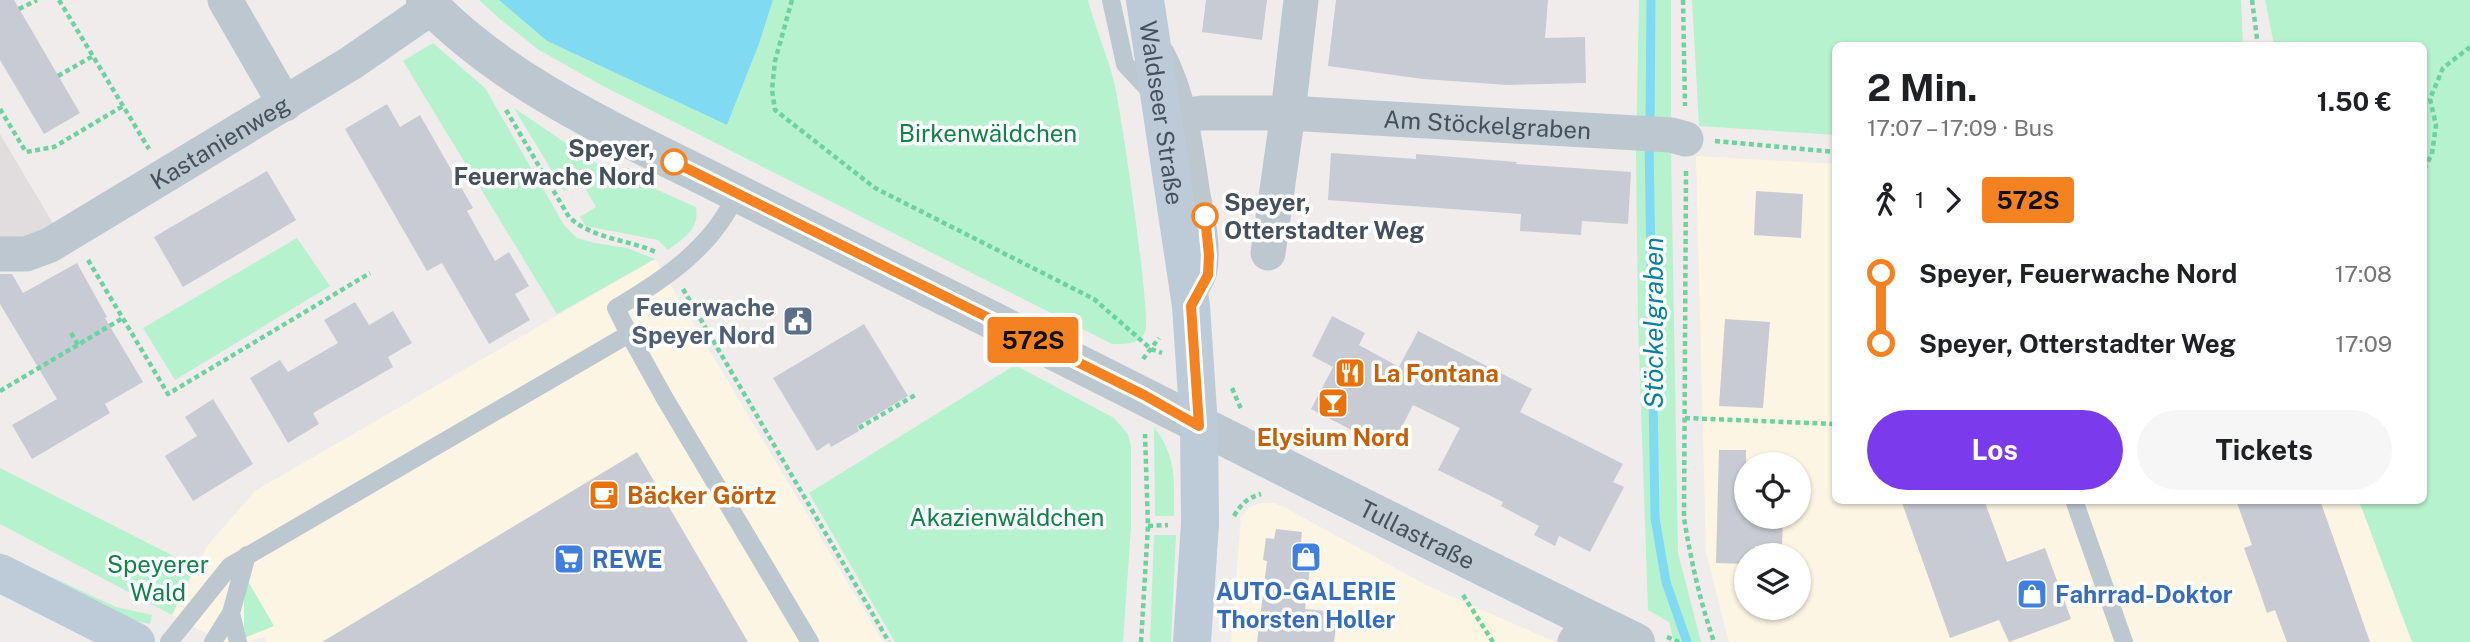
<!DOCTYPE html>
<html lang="de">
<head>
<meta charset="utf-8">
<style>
	:root { --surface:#fff; --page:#f6f6f6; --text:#202124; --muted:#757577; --accent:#7c3aed }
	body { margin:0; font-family:"Public Sans",sans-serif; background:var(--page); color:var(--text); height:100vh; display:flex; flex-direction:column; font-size:26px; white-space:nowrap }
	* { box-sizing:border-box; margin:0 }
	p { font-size:23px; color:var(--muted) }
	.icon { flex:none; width:38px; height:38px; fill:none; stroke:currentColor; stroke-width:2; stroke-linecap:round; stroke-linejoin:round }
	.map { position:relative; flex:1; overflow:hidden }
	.side { position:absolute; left:1832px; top:42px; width:595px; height:462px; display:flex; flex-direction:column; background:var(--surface); border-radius:10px; box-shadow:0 2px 5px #0004 }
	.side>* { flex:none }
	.badge { padding:0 14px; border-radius:5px; font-size:24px; line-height:46px }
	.tools { position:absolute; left:1734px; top:452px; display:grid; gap:14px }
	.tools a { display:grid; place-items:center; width:77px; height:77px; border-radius:50%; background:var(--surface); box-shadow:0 2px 5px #0004; font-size:35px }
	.map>.badge { position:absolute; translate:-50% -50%; box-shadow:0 0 0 4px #fff }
	.legs { display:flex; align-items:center; gap:10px; height:77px; padding:0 35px; font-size:23px }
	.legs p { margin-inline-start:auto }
	.headline { display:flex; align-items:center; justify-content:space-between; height:119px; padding:0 35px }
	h1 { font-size:38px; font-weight:700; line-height:52px }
	.button { display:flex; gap:14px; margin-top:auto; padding:14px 35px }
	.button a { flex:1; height:80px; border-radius:42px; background:var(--accent); color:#fff; font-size:28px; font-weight:700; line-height:80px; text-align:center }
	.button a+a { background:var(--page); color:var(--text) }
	ul { padding:0 35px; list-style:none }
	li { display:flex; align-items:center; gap:24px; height:70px; font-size:26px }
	li i { display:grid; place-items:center; width:10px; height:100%; margin:0 9px; background:currentColor }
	li i::after { content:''; width:18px; height:18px; margin:-9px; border:5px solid; border-radius:50%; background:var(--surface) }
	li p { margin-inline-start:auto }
	li:first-child i { background:linear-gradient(#0000 50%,currentColor 0) }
	li:last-child i { background:linear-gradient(currentColor 50%,#0000 0) }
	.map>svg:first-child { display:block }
	.commercial { fill:#fdf5e3; fill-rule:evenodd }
	.education { fill:#e1ddde }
	.green { fill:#b6f2cd }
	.water { fill:#80dbf2 }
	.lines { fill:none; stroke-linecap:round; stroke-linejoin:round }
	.stream { stroke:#80dbf2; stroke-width:9 }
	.building { fill:#c8cbd3 }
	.path { stroke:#6cd29f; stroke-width:4.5; stroke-dasharray:5 3.5; stroke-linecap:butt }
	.service { stroke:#bcc7d0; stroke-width:18 }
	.minor { stroke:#bcc7d0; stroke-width:35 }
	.tertiary { stroke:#bcc7d0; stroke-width:38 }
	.secondary { stroke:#bdcad8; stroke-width:38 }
	.line-1-casing { stroke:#fff; stroke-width:16 }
	.line-1 { stroke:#f58220; stroke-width:10 }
	.stop-1-dot { fill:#fff; stroke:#f58220; stroke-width:3.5 }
	.labels { text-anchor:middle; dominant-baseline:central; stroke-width:7; stroke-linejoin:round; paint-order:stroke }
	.street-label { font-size:24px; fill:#44505b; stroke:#fff }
	.park-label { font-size:24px; fill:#0f8248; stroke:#fff }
	.stop-label { font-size:24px; font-weight:bold; fill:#44505b; stroke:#fff; text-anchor:end }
	.service-label { font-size:24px; font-weight:bold; fill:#4e5e75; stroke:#fff; text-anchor:end }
	.food-label { font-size:24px; font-weight:bold; fill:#c56008; stroke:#fff; text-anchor:start }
	.shop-label { font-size:24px; font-weight:bold; fill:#366cbe; stroke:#fff; text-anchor:start }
	.water-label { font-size:26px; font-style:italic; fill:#0380a1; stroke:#fff }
</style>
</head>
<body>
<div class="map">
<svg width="2470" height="642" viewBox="0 0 2470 642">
	<rect width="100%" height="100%" fill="#f0ecec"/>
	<path class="commercial" d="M1696,156L1836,164V500L2359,501L2412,642H1729L1706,552ZM1746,464H1799V516H1746ZM1746,555H1799V607H1746Z
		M655,259L883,642H266L264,637L247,642H222L172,615L208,545L255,491Z
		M1261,503H1274L1284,507L1426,585L1555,642H1231L1241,518L1248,508Z"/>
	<path class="education" d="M0,134L54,225L13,240L0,238Z"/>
	<path class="green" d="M479,0H499L547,41L727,125L759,44L773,0H1088C1095,28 1107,54 1114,82C1121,109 1152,319 1145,332C1139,345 1125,344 1112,344L603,86L539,50L501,20Z
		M1639,0H1671V152L1678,553L1701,642H1674L1669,622L1648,610L1638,323L1636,151Z
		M1692,0H2241L2243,45L1836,46V135L1699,126Z
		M2265,0H2470V642H2412L2359,501L2424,500V46L2274,45Z
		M433,43L485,88L564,225L577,238L595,243L627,248L655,259L557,314L403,61Z
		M514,108L594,162L696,207C700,229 684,238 668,250L658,240L586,226L580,217L596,207L581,181L564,191Z
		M297,238L330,286L175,380L143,328Z
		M1015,365L1114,418L1128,434L1131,446V528L1123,642H895L809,493Z
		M1154,427C1177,457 1174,480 1174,516H1155Z
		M0,468L195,567L172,615L0,524Z
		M1154,535H1176L1171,642H1150Z
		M0,553L116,607L152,615L150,624L108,615L0,563Z
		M244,581L249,583L274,626L244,638Z"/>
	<path class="water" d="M499,0H773L759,44L727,125L547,41Z"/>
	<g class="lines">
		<path class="stream" d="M1650,127L1651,0
			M1649,141L1655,518L1666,582L1687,642"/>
	</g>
	<path class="building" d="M0,0H14L80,113L44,134L0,60Z
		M1206,0H1267L1262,40L1202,32Z
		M1336,0H1548L1545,38L1585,37L1586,83L1508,85L1423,79L1328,66Z
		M387,104L400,127L420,115L473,208L467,211L495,261L509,252L529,286L515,294L530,320L489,344L442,263L427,271L345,129Z
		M1331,153L1416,159V154L1517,162L1516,164L1631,172L1628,224L1582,221L1581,235L1520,231L1521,214L1328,200Z
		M267,171L296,220L183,287L154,237Z
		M1756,191L1803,194L1801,238L1754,235Z
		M77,263L107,317L105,318L143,382L105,404L110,413L32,459L12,425L57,399L0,304V274H12L23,293Z
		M355,302L369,325L393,311L412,343L388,357L393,367L313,413L319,424L288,443L250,378L280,360L288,372L338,343L324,320Z
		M1332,316L1365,333L1359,345L1399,367L1418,331L1532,389L1520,412L1623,464L1613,482L1624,487L1590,552L1559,536L1555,546L1534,535L1539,526L1501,506L1503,502L1438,470L1460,428L1413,405L1390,450L1311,409L1333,367L1312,356Z
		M1725,319L1770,322L1763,408L1719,406Z
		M864,324L908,396L857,426L859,431L831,447L829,443L817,451L773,378Z
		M213,399L253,464L193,501L165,456L197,436L185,417Z
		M1719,450H1746V516H1783L1782,547L1755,546L1754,555H1746V564L1716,563Z
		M637,452L748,642H322Z
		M1901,500H1984L2007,562L2045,548L2071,619L2009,642L1999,620L1950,638Z
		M2236,500H2320L2370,642H2287L2275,610L2267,613L2256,581L2244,548L2252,545Z
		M1276,529L1302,532L1301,542L1313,543L1305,609L1338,612L1334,642H1257L1267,561L1263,560L1266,538L1274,539Z"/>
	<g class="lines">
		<path class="path" d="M59,0L149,149
			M792,0L775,61L772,90L775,110L875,188L1094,299L1151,349L1162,353
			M1683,0L1685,106
			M2252,0L2258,46
			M19,9L37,0
			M58,76L93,56
			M0,109L26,152L54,147L123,106
			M506,110L569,217C594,240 628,239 658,253
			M1715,141L1836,152
			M2424,169L2432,154L2436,125L2430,99L2443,68L2470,47
			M1686,171L1684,518C1691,561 1700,601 1714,642
			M88,260L168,394L370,273
			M683,289L889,642
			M71,333L78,345
			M1143,359L1159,338
			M1232,388L1241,409
			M0,391L123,318
			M1685,418L1836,424
			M859,428L917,394
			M1234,516C1241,504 1247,498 1261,494
			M1148,526L1168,525
			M1463,595L1493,642
			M1667,637L1679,642
			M1141,642L1148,526L1145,434"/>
		<path class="service" d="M1111,0L1125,64L1152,93
			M1165,51C1188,94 1194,143 1201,192C1206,217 1213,247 1208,273C1206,281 1200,290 1196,297
			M629,334L664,397L810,642
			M2074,500L2124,642
			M231,613L238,642
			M169,642L230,566L629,334L616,308C665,279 713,247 737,193
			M213,642L231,613L247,555"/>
		<g class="minor">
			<path d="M225,0L285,104"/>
			<path d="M1162,119L1202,113H1288L1301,0"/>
			<path id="s1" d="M1268,253L1288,113L1671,135L1686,139"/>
			<path id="s2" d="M0,254H26L50,245L351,63L432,7"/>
			<path d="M1575,642L1590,620"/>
		</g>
		<path class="tertiary" id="s3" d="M425,0C500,79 602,126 697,173C763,206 829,239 895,272C1143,394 1387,522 1636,642"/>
		<g class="secondary">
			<path id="s4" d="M1145,0L1191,306L1199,426L1200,524L1192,642"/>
			<path d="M0,573L136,642"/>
		</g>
	</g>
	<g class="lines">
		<g class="line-1-casing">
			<path id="line-1" d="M674,162L1144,395L1199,426L1191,306L1208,275L1209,255L1205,216"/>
		</g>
		<use href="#line-1" class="line-1"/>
	</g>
	<defs>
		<g id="civic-square" transform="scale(1.575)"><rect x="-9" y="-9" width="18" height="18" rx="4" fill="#5c6f8a" stroke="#fff"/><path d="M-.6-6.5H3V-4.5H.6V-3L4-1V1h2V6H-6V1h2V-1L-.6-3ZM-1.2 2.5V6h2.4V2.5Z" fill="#fff"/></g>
		<g id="restaurant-square" transform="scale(1.575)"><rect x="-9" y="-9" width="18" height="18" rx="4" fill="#e8710a" stroke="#fff"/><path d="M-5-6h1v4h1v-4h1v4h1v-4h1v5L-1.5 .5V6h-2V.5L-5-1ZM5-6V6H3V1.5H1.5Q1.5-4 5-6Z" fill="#fff"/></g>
		<g id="bar-square" transform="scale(1.575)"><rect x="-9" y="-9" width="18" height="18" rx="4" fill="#e8710a" stroke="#fff"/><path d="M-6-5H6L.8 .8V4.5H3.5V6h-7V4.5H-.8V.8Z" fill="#fff"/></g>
		<g id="cafe-square" transform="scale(1.575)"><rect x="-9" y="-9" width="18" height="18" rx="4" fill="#e8710a" stroke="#fff"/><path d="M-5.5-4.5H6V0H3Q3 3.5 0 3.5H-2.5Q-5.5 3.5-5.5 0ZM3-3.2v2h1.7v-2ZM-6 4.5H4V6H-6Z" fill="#fff"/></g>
		<g id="shop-square" transform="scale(1.575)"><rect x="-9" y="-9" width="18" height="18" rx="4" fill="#3f7fe0" stroke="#fff"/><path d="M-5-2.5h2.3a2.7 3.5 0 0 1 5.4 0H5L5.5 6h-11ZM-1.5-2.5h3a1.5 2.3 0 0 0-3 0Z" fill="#fff"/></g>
		<g id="supermarket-square" transform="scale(1.575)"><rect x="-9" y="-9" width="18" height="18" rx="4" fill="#3f7fe0" stroke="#fff"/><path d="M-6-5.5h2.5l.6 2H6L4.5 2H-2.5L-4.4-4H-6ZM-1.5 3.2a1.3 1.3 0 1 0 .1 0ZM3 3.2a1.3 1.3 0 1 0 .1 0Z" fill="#fff"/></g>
	</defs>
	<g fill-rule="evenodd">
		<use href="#civic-square" x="798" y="321"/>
		<use href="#restaurant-square" x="1350" y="373"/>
		<use href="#bar-square" x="1333" y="403"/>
		<use href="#cafe-square" x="604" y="495"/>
		<use href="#shop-square" x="1306" y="557"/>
		<use href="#supermarket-square" x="569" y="559"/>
		<use href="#shop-square" x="2032" y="594"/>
	</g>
	<g class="stop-1-dot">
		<circle cx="674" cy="162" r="12"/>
		<circle cx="1205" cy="216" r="12"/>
	</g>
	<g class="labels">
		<g class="street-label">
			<text stroke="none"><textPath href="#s4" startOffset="114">Waldseer Straße</textPath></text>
			<text stroke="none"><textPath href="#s1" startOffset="341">Am Stöckelgraben</textPath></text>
			<text stroke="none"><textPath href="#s2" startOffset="250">Kastanienweg</textPath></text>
			<text stroke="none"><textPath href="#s3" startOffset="1130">Tullastraße</textPath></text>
		</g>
		<g class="park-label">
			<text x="988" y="133">Birkenwäldchen</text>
			<text x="1007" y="517">Akazienwäldchen</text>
			<text x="158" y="564">Speyerer<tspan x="158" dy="28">Wald</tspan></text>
		</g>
		<g class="stop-label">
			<text x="655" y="148">Speyer,<tspan x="655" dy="28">Feuerwache Nord</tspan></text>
			<text x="1224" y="202" text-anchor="start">Speyer,<tspan x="1224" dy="28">Otterstadter Weg</tspan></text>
		</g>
		<g class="service-label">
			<text x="775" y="307">Feuerwache<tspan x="775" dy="28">Speyer Nord</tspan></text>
		</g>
		<g class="food-label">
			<text x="1373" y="373">La Fontana</text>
			<text x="1333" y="437" text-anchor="middle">Elysium Nord</text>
			<text x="627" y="495">Bäcker Görtz</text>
		</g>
		<g class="shop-label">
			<text x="592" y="559">REWE</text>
			<text x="1306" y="591" text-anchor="middle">AUTO-GALERIE<tspan x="1306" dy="28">Thorsten Holler</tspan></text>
			<text x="2055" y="594">Fahrrad-Doktor</text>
		</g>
		<g class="water-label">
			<text transform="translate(1653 323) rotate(-90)">Stöckelgraben</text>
		</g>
	</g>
</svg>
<div class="tools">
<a><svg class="icon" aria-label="locate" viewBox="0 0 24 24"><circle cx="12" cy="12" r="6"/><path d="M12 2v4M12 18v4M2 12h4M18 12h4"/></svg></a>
<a><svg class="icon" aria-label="layers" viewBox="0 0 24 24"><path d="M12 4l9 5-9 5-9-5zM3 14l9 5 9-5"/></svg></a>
</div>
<b class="badge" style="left:1033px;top:340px;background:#f58220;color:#111">572S</b>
<section class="side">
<div class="headline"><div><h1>2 Min.</h1><p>17:07 – 17:09 · Bus</p></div><b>1.50 €</b></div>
<div class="legs"><svg class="icon" aria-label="walk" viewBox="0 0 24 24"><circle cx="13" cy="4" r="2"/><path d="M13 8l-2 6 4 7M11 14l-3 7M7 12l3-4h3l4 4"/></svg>1<svg class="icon" aria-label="forward" viewBox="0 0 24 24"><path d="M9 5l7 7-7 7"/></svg><b class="badge" style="background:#f58220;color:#111">572S</b></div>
<ul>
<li><i style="color:#f58220"></i><b>Speyer, Feuerwache Nord</b><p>17:08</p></li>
<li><i style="color:#f58220"></i><b>Speyer, Otterstadter Weg</b><p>17:09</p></li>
</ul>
<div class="button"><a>Los</a><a>Tickets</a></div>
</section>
</div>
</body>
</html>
